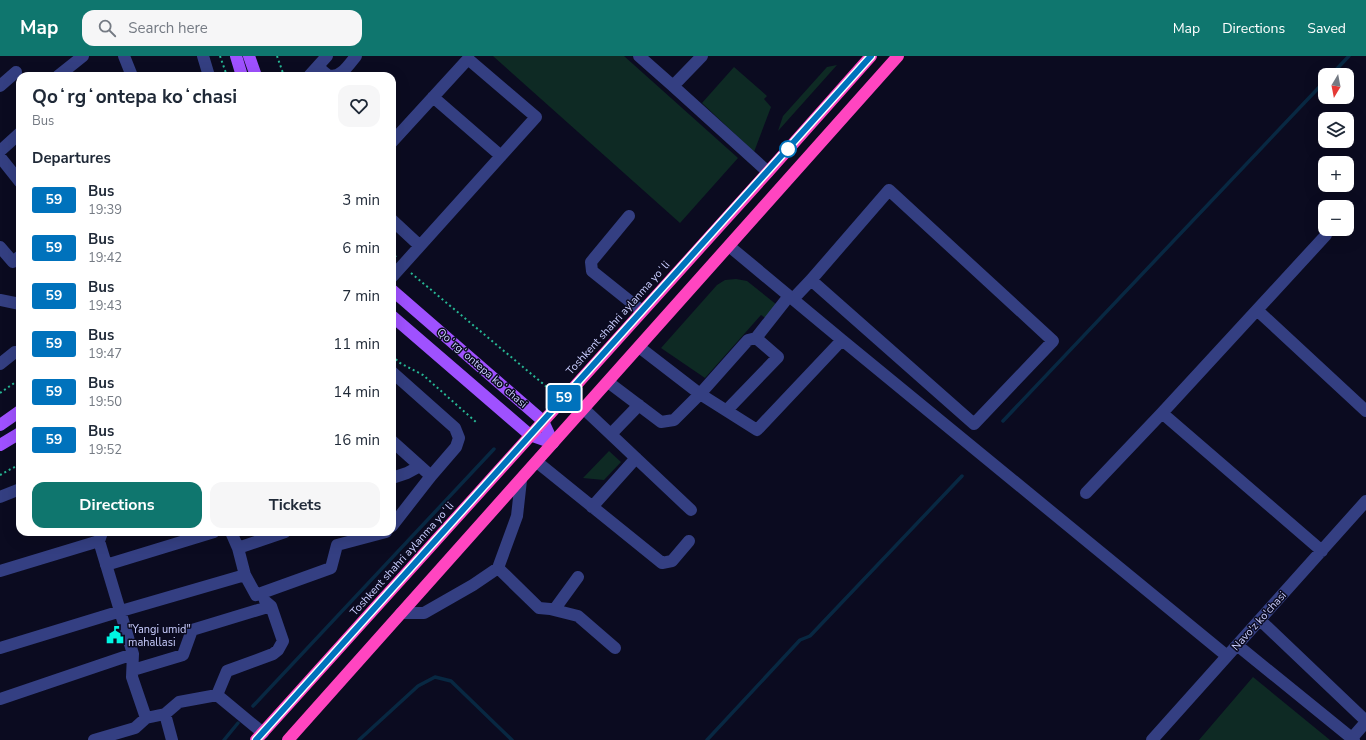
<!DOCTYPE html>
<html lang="en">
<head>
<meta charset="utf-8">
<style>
	:root { --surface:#fff; --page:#f6f6f7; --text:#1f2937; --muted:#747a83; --accent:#0f766e }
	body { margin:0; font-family:"Nunito Sans",sans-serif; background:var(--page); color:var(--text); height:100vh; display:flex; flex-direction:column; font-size:15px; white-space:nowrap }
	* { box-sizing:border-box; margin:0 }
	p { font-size:13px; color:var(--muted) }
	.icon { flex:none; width:22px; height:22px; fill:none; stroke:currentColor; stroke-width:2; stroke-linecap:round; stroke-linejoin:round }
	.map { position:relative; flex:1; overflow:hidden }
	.drawer { position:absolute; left:16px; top:16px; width:380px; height:464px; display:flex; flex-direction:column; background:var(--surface); border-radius:12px; box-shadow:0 4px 16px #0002 }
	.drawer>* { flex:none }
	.badge { padding:0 8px; border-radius:3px; font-size:14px; line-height:26px }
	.needle { width:26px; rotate:190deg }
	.tools { position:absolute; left:1318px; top:12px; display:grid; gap:8px }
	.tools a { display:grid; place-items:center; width:36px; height:36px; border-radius:8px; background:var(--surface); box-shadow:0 4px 16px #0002; font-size:20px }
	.map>.badge { position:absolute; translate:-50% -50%; box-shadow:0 0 0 2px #fff }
	h2 { padding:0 16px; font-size:15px; line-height:36px }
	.round { display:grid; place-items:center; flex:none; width:42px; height:42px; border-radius:12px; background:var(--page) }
	.headline { display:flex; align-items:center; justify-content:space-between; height:68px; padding:0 16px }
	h1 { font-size:19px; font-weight:700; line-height:30px }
	.cta { display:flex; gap:8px; margin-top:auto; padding:8px 16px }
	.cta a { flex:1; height:46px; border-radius:12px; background:var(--accent); color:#fff; font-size:16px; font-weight:700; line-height:46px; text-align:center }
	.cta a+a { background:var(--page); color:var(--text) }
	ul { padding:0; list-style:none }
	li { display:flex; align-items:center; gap:12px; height:48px; padding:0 16px }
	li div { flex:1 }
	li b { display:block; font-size:15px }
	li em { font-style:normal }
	li .badge { min-width:44px; font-weight:700; text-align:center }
	header { display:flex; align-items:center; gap:24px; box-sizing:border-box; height:56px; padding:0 20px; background:var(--accent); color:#fff }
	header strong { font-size:19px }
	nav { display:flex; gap:22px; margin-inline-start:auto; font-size:14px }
	.search { width:280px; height:36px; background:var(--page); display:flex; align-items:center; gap:10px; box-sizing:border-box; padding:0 14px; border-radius:12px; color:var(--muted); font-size:15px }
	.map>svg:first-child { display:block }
	.green { fill:#0e2a24 }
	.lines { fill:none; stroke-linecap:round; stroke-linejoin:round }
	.stream { stroke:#082842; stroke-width:3.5 }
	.path { stroke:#27b794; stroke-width:2; stroke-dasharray:2 3; stroke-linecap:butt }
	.minor { stroke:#343f82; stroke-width:12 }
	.major { stroke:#9f51ff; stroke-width:12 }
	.highway { stroke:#ff45c0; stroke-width:12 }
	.line-casing { stroke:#fff; stroke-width:9 }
	.line { stroke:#0072bc; stroke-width:6 }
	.stop-dot { fill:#fff; stroke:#0072bc; stroke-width:2 }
	.labels { text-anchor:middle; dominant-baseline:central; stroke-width:3; stroke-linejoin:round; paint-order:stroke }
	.street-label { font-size:11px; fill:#caceff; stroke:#0b0b20 }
	.poi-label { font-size:11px; fill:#caceff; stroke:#0b0b20; text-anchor:start }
</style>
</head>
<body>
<header>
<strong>Map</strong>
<div class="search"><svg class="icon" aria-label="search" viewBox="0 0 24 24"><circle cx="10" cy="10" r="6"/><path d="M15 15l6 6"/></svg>Search here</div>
<nav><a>Map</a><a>Directions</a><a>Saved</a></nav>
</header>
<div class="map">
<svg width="1366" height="684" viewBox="0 0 1366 684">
	<rect width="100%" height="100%" fill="#0b0b20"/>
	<path class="green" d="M493,0H624L738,102L680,167Z
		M837,9L778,75L783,60L827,11Z
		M734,11L767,40L764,43L771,51L754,96L702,47Z
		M736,223L747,225L777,249L767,263L761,259L705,322L661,292L717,229L725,224Z
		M609,395L621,406L604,424L583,422Z
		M1253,621L1330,684H1199Z"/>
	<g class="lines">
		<path class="stream" d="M1331,19L1349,0
			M1003,365L1325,25
			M253,650L494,393
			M224,684L238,667
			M359,684L418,630L435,621L451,625L512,684
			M707,684L800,584L810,580L962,420"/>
		<path class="path" d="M220,0L227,20
			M277,0L284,20
			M392,196L396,201
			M411,217L554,337
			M392,300L400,307L423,319L476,366
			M0,337L20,323
			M0,419L20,408"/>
		<path class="minor" d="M124,0L132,20
			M203,0L209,20
			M639,0L673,30L702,0
			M318,11C321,13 324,17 328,19C340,24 350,7 356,0
			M58,20L83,0
			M309,20L327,0
			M0,30L16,16
			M673,30L768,116
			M433,41L501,100
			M392,86L468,3L536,61L392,221
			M0,95L20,77
			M0,101L20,126
			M629,160L591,206L592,215L642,255
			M392,164L420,190
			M729,190L842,284L1227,600
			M0,191L13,206L20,200
			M793,243L811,224L889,134L1053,285L974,368L811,224
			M0,244L20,248
			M1257,254L1366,355
			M756,282L789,240
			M639,291L700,338L757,374L842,284
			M0,308L15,296
			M392,316L455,372L459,382L456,391L431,420L392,470
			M608,326L661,366L674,364L700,338L748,284L756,282L778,301L727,354
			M584,353L691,454
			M1162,357L1322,495
			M611,378L639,349
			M392,385L431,420
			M537,406L662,507L672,505L689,485
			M392,422L407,417L420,410
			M1086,437L1162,357L1326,179
			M0,441L20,433
			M592,451L636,402
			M231,476L238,492L245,519
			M99,485L133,598L132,621L146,662
			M238,492L285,476
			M106,509L214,476
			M498,512L539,552L550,553L578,560L615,592
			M0,515L99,485L102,476
			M554,554L578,521
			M401,557H424L473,529L498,512L517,460L521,424
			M1260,564L1366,665
			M1237,589L1354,684
			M0,592L121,555L245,519L256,539L331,512L337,489L386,476
			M133,614L183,599L192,574L271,550
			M217,639L227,615L273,598L278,594L283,585L271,550L265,545
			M0,643L133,598
			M165,658L172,684
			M1352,682L1366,666
			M94,684L135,672L146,662L165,658L179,646L217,639L263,677
			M1152,684L1366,445"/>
		<path class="major" d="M236,0L242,20
			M249,0L256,20
			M392,234L543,365L553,387
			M392,260L530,379L553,387
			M0,369L20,355
			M0,389L20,377"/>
		<path class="highway" d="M256,684L768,116L871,0
			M288,684L898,0"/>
	</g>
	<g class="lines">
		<g class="line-casing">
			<path id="line" d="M256,684L871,0"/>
		</g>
		<use href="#line" class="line"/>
	</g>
	<defs>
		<g id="civic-bare" transform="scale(1.38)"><path d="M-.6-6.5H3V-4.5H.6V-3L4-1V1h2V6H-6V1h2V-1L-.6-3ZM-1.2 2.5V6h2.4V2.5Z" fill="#00f5e2" stroke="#0b0b20" stroke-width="2.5" paint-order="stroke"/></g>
	</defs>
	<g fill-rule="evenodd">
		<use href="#civic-bare" x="115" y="579"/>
	</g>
	<circle class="stop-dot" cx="788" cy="93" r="8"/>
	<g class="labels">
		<g class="street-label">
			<text transform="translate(618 262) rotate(-48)">Toshkent shahri aylanma yoʻli</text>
			<text transform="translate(482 312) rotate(41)">Qoʻrgʻontepa koʻchasi</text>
			<text transform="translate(402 503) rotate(-48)">Toshkent shahri aylanma yoʻli</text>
			<text transform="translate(1259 565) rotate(-48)">Navo'z ko'chasi</text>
		</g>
		<g class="poi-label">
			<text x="128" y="573">"Yangi umid"<tspan x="128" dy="13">mahallasi</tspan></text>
		</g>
	</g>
</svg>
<div class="tools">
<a><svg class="needle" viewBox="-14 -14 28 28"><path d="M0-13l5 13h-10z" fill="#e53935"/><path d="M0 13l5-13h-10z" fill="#747a83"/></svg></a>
<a><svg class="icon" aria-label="layers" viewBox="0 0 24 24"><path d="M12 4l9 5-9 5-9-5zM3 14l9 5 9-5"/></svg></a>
<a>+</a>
<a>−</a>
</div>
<b class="badge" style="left:564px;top:342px;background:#0072bc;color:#fff">59</b>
<section class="drawer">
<div class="headline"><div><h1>Qoʻrgʻontepa koʻchasi</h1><p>Bus</p></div><a class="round"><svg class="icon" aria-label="heart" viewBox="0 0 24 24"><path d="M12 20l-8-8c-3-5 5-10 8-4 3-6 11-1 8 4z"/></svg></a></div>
<h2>Departures</h2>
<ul>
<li><span class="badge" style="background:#0072bc;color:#fff">59</span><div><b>Bus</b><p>19:39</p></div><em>3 min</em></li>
<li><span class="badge" style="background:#0072bc;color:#fff">59</span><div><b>Bus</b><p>19:42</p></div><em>6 min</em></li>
<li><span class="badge" style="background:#0072bc;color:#fff">59</span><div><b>Bus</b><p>19:43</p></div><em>7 min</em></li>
<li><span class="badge" style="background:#0072bc;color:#fff">59</span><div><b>Bus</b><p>19:47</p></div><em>11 min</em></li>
<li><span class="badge" style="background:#0072bc;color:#fff">59</span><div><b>Bus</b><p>19:50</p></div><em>14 min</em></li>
<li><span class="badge" style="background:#0072bc;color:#fff">59</span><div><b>Bus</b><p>19:52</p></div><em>16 min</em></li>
</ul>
<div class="cta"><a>Directions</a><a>Tickets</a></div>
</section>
</div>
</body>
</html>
